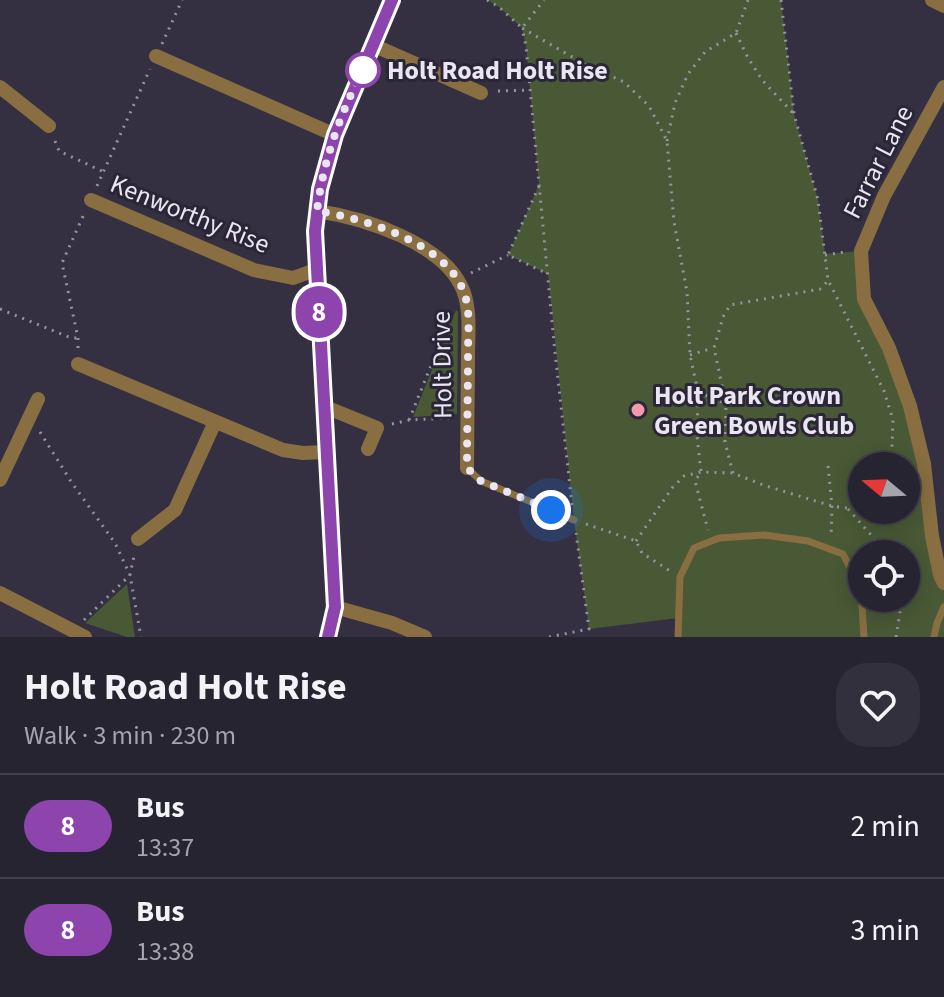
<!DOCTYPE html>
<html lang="en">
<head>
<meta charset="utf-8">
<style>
	:root { --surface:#272432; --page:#33303e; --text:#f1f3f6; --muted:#a4a4ac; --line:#43414d }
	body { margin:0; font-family:"Source Sans 3",sans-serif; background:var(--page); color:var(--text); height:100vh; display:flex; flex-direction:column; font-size:30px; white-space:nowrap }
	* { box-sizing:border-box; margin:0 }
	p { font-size:26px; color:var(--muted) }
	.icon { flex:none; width:44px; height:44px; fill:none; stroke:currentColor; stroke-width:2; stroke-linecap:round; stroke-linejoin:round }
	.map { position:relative; height:637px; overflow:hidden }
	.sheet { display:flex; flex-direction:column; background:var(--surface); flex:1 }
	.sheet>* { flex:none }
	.badge { padding:0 16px; border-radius:26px; font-size:28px; line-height:52px }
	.needle { width:52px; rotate:289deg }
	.buttons { position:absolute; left:848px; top:452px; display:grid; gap:16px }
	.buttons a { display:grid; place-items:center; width:72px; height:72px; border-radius:50%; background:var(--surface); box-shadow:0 4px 20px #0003,0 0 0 2px var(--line); font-size:40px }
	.you { position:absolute; width:40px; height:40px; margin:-20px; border:6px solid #fff; border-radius:50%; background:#1a73e8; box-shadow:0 0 0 12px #1a73e833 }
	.map>.badge { position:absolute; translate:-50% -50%; box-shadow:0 0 0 4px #fff }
	.round { display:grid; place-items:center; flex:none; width:84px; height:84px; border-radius:32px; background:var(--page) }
	.overview { display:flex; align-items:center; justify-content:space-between; height:136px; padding:0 24px }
	h1 { font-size:38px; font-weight:700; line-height:60px }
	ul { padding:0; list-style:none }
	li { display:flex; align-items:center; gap:24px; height:104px; padding:0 24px; border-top:2px solid var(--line) }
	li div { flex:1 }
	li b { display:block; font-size:30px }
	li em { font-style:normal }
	li .badge { min-width:88px; font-weight:700; text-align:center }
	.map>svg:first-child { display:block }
	.green { fill:#495935; fill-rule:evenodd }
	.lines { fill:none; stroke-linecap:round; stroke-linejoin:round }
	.path { stroke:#9693a2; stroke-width:3; stroke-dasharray:2 6; stroke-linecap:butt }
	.service { stroke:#886e41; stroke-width:7 }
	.minor { stroke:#886e41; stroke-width:14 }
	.line-casing { stroke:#fff; stroke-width:18 }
	.line { stroke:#8e44ad; stroke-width:12 }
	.walk { stroke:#e9e6f2; stroke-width:8; stroke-dasharray:0 14.4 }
	.stop-dot { fill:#fff; stroke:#8e44ad; stroke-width:4 }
	.poi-dot { fill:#f29aac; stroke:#2a2637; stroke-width:3 }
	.labels { text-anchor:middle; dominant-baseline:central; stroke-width:6; stroke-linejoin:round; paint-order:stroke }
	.stop-label { font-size:26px; font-weight:bold; fill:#e9e6f2; stroke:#2a2637; text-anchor:start }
	.street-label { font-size:26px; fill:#e9e6f2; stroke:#2a2637 }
	.poi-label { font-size:26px; font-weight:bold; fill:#e9e6f2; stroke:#2a2637; text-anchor:start }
</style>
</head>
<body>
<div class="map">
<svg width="944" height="637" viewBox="0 0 944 637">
	<rect width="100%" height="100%" fill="#343042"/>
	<path class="green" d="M487,0H781L794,114L818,200L825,254L861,251L864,299L910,406L944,583V637H678V618L589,629L574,520L548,274L508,255L539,185L526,46L522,28L499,7ZM862,466H906V510H862ZM862,554H906V598H862Z
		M456,310L458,312L457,414L413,417Z
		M127,584L135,637H127L85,623Z"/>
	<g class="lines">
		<path class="path" d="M487,0L499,7L522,28L544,0
			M781,0L794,114L818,200L828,280L884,391L893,420L892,447L882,466
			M736,33L747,56L762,80L794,114
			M162,44L182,0
			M498,91L530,90
			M55,141L59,151L104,172
			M667,141L675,103L688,74L705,52L736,33L748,0
			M97,186L150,69
			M539,186L508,255L548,274
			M825,255L845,252
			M471,273L508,255
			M0,309L71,338H78
			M78,348V338L62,263L84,214
			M690,355L713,348
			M698,392L724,403
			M409,420L451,316
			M392,424L409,420L452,418
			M40,432L72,483L115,543L130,575L141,637
			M828,466L832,506L831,537
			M733,473L725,442L726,404L714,348L723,317L730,305L820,289L828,281
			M572,505L554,343L526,46L522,28L586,65L624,82L649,106L667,141L674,222L687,292L690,355L698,392L697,436L701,472L695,481L708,530
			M848,509L872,536L881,554
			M586,524L636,541L642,553L670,571
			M636,541L672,488L684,476L701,472L733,473L763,485L832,506L847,508L862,491
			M84,620L130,575L134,556
			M549,637L589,629L576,533
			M896,637L900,612L897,598"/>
		<path class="service" d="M467,468L481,481L574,520
			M678,637L680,577L694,548L719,538L764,535L808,541L843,554L861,590L864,637
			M934,637L937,623L944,607"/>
		<path class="minor" d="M932,0L944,6
			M373,45L481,93
			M156,56L335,135
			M0,87L49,126
			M944,87L884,196L861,251L864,299L889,348L910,406L924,464L932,536L940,575L944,583
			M91,200L254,270L293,278L318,269
			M317,211C364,218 444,243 463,290C471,310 468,336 468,357C468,394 467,431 467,468
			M78,364L283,450L303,453L326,452
			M323,406L377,428L368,449
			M0,480L38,399
			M138,539L175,510L215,422
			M0,593L85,637
			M335,607L392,623L425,637
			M328,637L335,607L315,231L320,189L335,135L392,0"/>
	</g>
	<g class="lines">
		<g class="line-casing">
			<path id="line" d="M328,637L335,607L315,231L320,189L335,135L392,0"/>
		</g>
		<use href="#line" class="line"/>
		<path class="walk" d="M363,70C340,114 323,162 317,211C364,218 444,243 463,290C471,309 468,332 468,351C468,390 467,429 467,468L481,481L551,510"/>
	</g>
	<circle class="stop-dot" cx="363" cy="70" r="16"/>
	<circle class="poi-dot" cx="638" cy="410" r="8"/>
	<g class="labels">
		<g class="stop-label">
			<text x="387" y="70">Holt Road Holt Rise</text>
		</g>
		<g class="street-label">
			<text transform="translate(878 162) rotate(-63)">Farrar Lane</text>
			<text transform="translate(190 214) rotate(22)">Kenworthy Rise</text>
			<text transform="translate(442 365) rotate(-91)">Holt Drive</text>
		</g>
		<g class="poi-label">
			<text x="654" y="395">Holt Park Crown<tspan x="654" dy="30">Green Bowls Club</tspan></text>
		</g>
	</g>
</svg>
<div class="buttons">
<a><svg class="needle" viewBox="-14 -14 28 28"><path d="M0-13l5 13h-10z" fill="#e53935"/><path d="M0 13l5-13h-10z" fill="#a4a4ac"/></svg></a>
<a><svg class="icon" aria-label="locate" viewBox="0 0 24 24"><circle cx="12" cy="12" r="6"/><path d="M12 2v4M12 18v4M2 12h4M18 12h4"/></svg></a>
</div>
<div class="you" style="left:551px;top:510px"></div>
<b class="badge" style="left:319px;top:312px;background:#8e44ad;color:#fff">8</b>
</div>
<section class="sheet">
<div class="overview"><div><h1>Holt Road Holt Rise</h1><p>Walk · 3 min · 230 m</p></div><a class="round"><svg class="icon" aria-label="heart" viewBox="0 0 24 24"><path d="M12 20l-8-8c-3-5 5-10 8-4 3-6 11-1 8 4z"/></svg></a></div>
<ul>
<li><span class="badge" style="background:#8e44ad;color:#fff">8</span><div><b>Bus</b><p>13:37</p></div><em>2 min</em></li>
<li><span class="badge" style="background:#8e44ad;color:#fff">8</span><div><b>Bus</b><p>13:38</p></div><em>3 min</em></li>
</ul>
</section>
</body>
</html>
